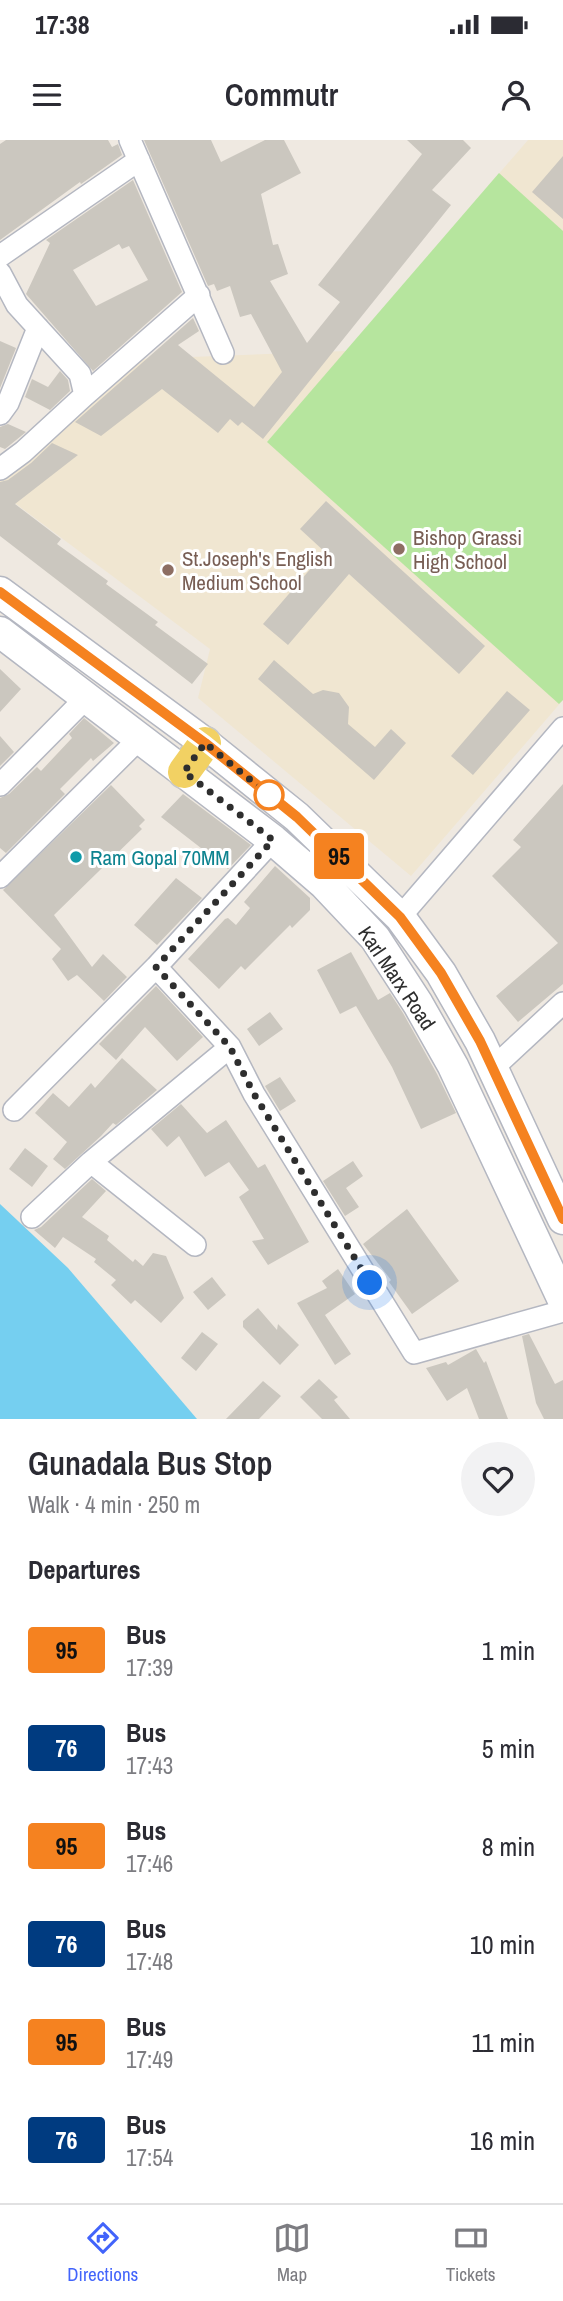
<!DOCTYPE html>
<html lang="en">
<head>
<meta charset="utf-8">
<style>
	:root { --surface:#fff; --page:#f2f2f3; --text:#2b2b33; --muted:#7c7c81; --line:#e1e1e2; --accent:#4264fb }
	body { margin:0; font-family:"Archivo Narrow",sans-serif; background:var(--page); color:var(--text); height:100vh; display:flex; flex-direction:column; font-size:26px; white-space:nowrap }
	* { box-sizing:border-box; margin:0 }
	p { font-size:23px; color:var(--muted) }
	.icon { flex:none; width:38px; height:38px; fill:none; stroke:currentColor; stroke-width:2; stroke-linecap:round; stroke-linejoin:round }
	.map { position:relative; height:1279px; overflow:hidden }
	.sheet { display:flex; flex-direction:column; background:var(--surface); flex:1 }
	.sheet>* { flex:none }
	.badge { padding:0 14px; border-radius:5px; font-size:24px; line-height:46px }
	.you { position:absolute; width:35px; height:35px; margin:-18px; border:5px solid #fff; border-radius:50%; background:#1a73e8; box-shadow:0 0 0 10px #1a73e833 }
	.map>.badge { position:absolute; translate:-50% -50%; box-shadow:0 0 0 4px #fff }
	h2 { padding:0 28px; font-size:26px; line-height:63px }
	.round { display:grid; place-items:center; flex:none; width:74px; height:74px; border-radius:37px; background:var(--page) }
	.headline { display:flex; align-items:center; justify-content:space-between; height:119px; padding:0 28px }
	h1 { font-size:33px; font-weight:600; line-height:52px }
	ul { padding:0; list-style:none }
	li { display:flex; align-items:center; gap:21px; height:98px; padding:0 28px }
	li div { flex:1 }
	li b { display:block; font-size:26px }
	li em { font-style:normal }
	li .badge { min-width:77px; font-weight:700; text-align:center }
	.status { display:flex; justify-content:space-between; align-items:center; height:49px; padding:0 35px; background:var(--surface); direction:ltr }
	.status svg { height:19px; fill:currentColor }
	header { display:flex; justify-content:space-between; align-items:center; height:91px; padding:0 28px; background:var(--surface); font-size:32px; font-weight:600 }
	.menu { display:flex; justify-content:space-around; align-items:center; height:98px; border-top:2px solid var(--line); background:var(--surface); font-size:19px; color:var(--muted) }
	.menu a { display:grid; justify-items:center; gap:4px }
	.menu .current { color:var(--accent) }
	.map>svg:first-child { display:block }
	.education { fill:#f0e6d1 }
	.green { fill:#b6e59e }
	.water { fill:#75cff0 }
	.building { fill:#cbc7bf; fill-rule:evenodd }
	.lines { fill:none; stroke-linecap:round; stroke-linejoin:round }
	.minor-casing { stroke:#b4b7c1; stroke-width:24 }
	.secondary-casing { stroke:#b4b7c1; stroke-width:33 }
	.primary-casing { stroke:#c9c9c9; stroke-width:35 }
	.minor { stroke:#fff; stroke-width:21 }
	.secondary { stroke:#fff; stroke-width:30 }
	.primary { stroke:#f2d163; stroke-width:32 }
	.line-casing { stroke:#fff; stroke-width:16 }
	.line { stroke:#f58220; stroke-width:10 }
	.walk { stroke:#2e2e2e; stroke-width:7; stroke-dasharray:0 12.6 }
	.education-dot { fill:#8d6e63; stroke:#fff; stroke-width:2.5 }
	.stop-dot { fill:#fff; stroke:#f58220; stroke-width:3.5 }
	.culture-dot { fill:#0f9aa8; stroke:#fff; stroke-width:2.5 }
	.labels { text-anchor:middle; dominant-baseline:central; stroke-width:6; stroke-linejoin:round; paint-order:stroke }
	.education-label { font-size:21px; fill:#785e54; stroke:#fff; text-anchor:start }
	.culture-label { font-size:21px; fill:#0d838f; stroke:#fff; text-anchor:start }
	.street-label { font-size:21px; fill:#2e2e2e; stroke:#fff }
</style>
</head>
<body>
<div class="status"><b>17:38</b><svg viewBox="0 0 49 12"><path d="M0 12V9h3v3zM5 12V6h3v6zM10 12V3h3v9zM15 12V0h3v12zM26 1h20v11H26zM47 4h2v5h-2z"/></svg></div>
<header><svg class="icon" aria-label="menu" viewBox="0 0 24 24"><path d="M4 6h16M4 12h16M4 18h16"/></svg>Commutr<svg class="icon" aria-label="person" viewBox="0 0 24 24"><circle cx="12" cy="8" r="4"/><path d="M4 21q1-7 8-7t8 7"/></svg></header>
<div class="map">
<svg width="563" height="1279" viewBox="0 0 563 1279">
	<rect width="100%" height="100%" fill="#efe9e1"/>
	<path class="education" d="M528,0H563V560L411,736L198,558L210,509L0,352V330L140,219L346,211Z"/>
	<path class="green" d="M499,33L563,91V560L559,564L267,302Z"/>
	<path class="water" d="M0,1064L68,1128L197,1279H0Z"/>
	<path class="building" d="M6,0H108L112,7L118,4L122,15L81,44L80,42L0,100V4Z
		M144,0H211L221,22L265,0H284L301,33L261,54L273,105L278,104L288,134L270,141L307,203L340,162L318,145L422,14L407,0H463L471,8L432,50L451,65L263,299L242,282L238,286L230,279L218,293L162,249L101,296L75,282L193,178L199,191L178,205L254,267L282,232L251,174L240,177L230,146L217,151L214,144L208,146Z
		M563,16V79L532,52Z
		M133,40L182,152L93,231L26,154L50,103L46,100ZM119,104L122,109L129,106L148,140L96,166L73,130Z
		M0,201L16,208L0,248Z
		M60,231L68,240L70,251L50,270L25,257L32,239L48,247Z
		M8,284L26,292L5,309L0,307V287Z
		M52,303L78,315L15,364L61,399L57,404L108,441L106,444L158,482L155,485L208,524L192,544L0,396V342L8,340L31,323Z
		M326,361L485,506L459,534L349,434L288,505L263,484L325,412L300,389Z
		M274,520L313,554L323,550L339,553L349,567L348,584L375,607L391,589L406,603L374,640L258,539Z
		M0,529L21,549L0,572Z
		M507,551L530,570L473,635L451,616Z
		M84,578L114,603L93,621L91,618L60,649L65,654L6,713L0,708V658L9,654L37,627L41,631L72,598L69,594Z
		M0,596L14,612L0,626Z
		M563,644V844L518,882L496,856L558,803L492,736L521,707L513,700Z
		M111,645L145,680L139,686L142,689L54,775L92,827L103,814L127,837L104,861L77,835L68,841L52,819L61,809L3,750Z
		M183,654L251,705L228,729L161,677Z
		M275,726L310,758V770L292,788L290,785L245,830L241,826L219,849L188,819L225,779L228,778L236,785L250,768L244,762Z
		M176,738L202,758L157,805L134,785Z
		M351,812L378,860L390,853L403,873L437,934L456,973L421,989L392,927L356,866L340,874L317,830Z
		M156,846L203,897L177,921L145,887L116,920L99,904Z
		M270,872L283,889L259,906L247,889Z
		M122,918L157,950L116,985L113,983L101,996L65,1029L53,1019L67,1002L35,973L53,953L69,967L91,943L95,948Z
		M280,937L296,961L280,971L265,946Z
		M181,964L207,993L226,980L258,1028L265,1024L309,1102L268,1125L252,1101L264,1099L239,1057L249,1050L229,1022L205,1037L179,996L167,1007L151,989Z
		M25,1008L48,1026L32,1047L9,1029Z
		M353,1021L363,1036L346,1048L359,1067L345,1076L323,1041Z
		M92,1039L106,1051L82,1077L109,1096L107,1100L133,1122L135,1119L143,1126L153,1113L166,1116L184,1158L161,1183L135,1160L131,1164L111,1145L116,1140L94,1122L96,1119L63,1097L55,1108L34,1090L41,1087Z
		M407,1069L459,1141L412,1174L389,1142L391,1140L363,1104Z
		M338,1129L355,1154L325,1175L351,1214L335,1225L297,1163L327,1148L322,1141Z
		M212,1137L226,1155L208,1170L193,1152Z
		M258,1168L277,1190L278,1184L299,1205L280,1225L243,1187V1181Z
		M202,1192L218,1204L196,1231L181,1218Z
		M529,1194L555,1244L563,1240V1279H544L536,1263L522,1196Z
		M476,1209L484,1223L486,1221L508,1279H479L467,1248L447,1261L426,1228L446,1222L448,1225Z
		M319,1239L338,1257L334,1260L350,1279H322L300,1257Z
		M263,1241L281,1256L259,1279H226Z"/>
	<g class="lines">
		<g class="minor-casing">
			<path id="minor" d="M130,0L223,213
				M0,116L139,20
				M0,133L17,165L80,234L85,255L199,155
				M0,274L8,263L38,188
				M0,329L23,312L85,255
				M0,645L87,557
				M0,737L140,598
				M400,777L563,588
				M156,827L230,907L254,954L414,1213L563,1171
				M492,929L563,863
				M14,970L156,827L273,700
				M91,1022L195,1105
				M32,1077L91,1022L230,907"/>
		</g>
		<g class="secondary-casing">
			<path id="secondary" d="M0,452L205,603L297,677L400,777L441,833L480,901L563,1079
				M0,492L273,700L324,744L375,798L418,864L453,926L563,1160"/>
		</g>
		<g class="primary-casing">
			<path id="primary" d="M184,632L205,603"/>
		</g>
		<use href="#minor" class="minor"/>
		<use href="#secondary" class="secondary"/>
		<use href="#primary" class="primary"/>
	</g>
	<g class="lines">
		<g class="line-casing">
			<path id="line" d="M0,452L205,603L297,677L400,777L441,833L480,901L563,1079"/>
		</g>
		<use href="#line" class="line"/>
		<path class="walk" d="M269,655L205,603L184,632L273,700L156,827L230,907L254,954L370,1143"/>
	</g>
	<g class="education-dot">
		<circle cx="399" cy="409" r="7"/>
		<circle cx="168" cy="430" r="7"/>
	</g>
	<circle class="stop-dot" cx="269" cy="655" r="14"/>
	<circle class="culture-dot" cx="76" cy="717" r="7"/>
	<g class="labels">
		<g class="education-label">
			<text x="413" y="397">Bishop Grassi<tspan x="413" dy="24">High School</tspan></text>
			<text x="182" y="418">St.Joseph's English<tspan x="182" dy="24">Medium School</tspan></text>
		</g>
		<g class="culture-label">
			<text x="90" y="717">Ram Gopal 70MM</text>
		</g>
		<g class="street-label">
			<text transform="translate(397 838) rotate(56)">Karl Marx Road</text>
		</g>
	</g>
</svg>
<div class="you" style="left:370px;top:1143px"></div>
<b class="badge" style="left:339px;top:716px;background:#f58220;color:#111">95</b>
</div>
<section class="sheet">
<div class="headline"><div><h1>Gunadala Bus Stop</h1><p>Walk · 4 min · 250 m</p></div><a class="round"><svg class="icon" aria-label="heart" viewBox="0 0 24 24"><path d="M12 20l-8-8c-3-5 5-10 8-4 3-6 11-1 8 4z"/></svg></a></div>
<h2>Departures</h2>
<ul>
<li><span class="badge" style="background:#f58220;color:#111">95</span><div><b>Bus</b><p>17:39</p></div><em>1 min</em></li>
<li><span class="badge" style="background:#003b80;color:#fff">76</span><div><b>Bus</b><p>17:43</p></div><em>5 min</em></li>
<li><span class="badge" style="background:#f58220;color:#111">95</span><div><b>Bus</b><p>17:46</p></div><em>8 min</em></li>
<li><span class="badge" style="background:#003b80;color:#fff">76</span><div><b>Bus</b><p>17:48</p></div><em>10 min</em></li>
<li><span class="badge" style="background:#f58220;color:#111">95</span><div><b>Bus</b><p>17:49</p></div><em>11 min</em></li>
<li><span class="badge" style="background:#003b80;color:#fff">76</span><div><b>Bus</b><p>17:54</p></div><em>16 min</em></li>
</ul>
</section>
<nav class="menu">
<a class="current"><svg class="icon" aria-label="directions" viewBox="0 0 24 24"><path d="M12 3l9 9-9 9-9-9zM9 14v-3h6M13 9l2 2-2 2"/></svg>Directions</a>
<a><svg class="icon" aria-label="map" viewBox="0 0 24 24"><path d="M3 6l6-2 6 2 6-2v14l-6 2-6-2-6 2zM9 4v14M15 6v14"/></svg>Map</a>
<a><svg class="icon" aria-label="tickets" viewBox="0 0 24 24"><path d="M3 7h18v10H3zM15 7v10"/></svg>Tickets</a>
</nav>
</body>
</html>
